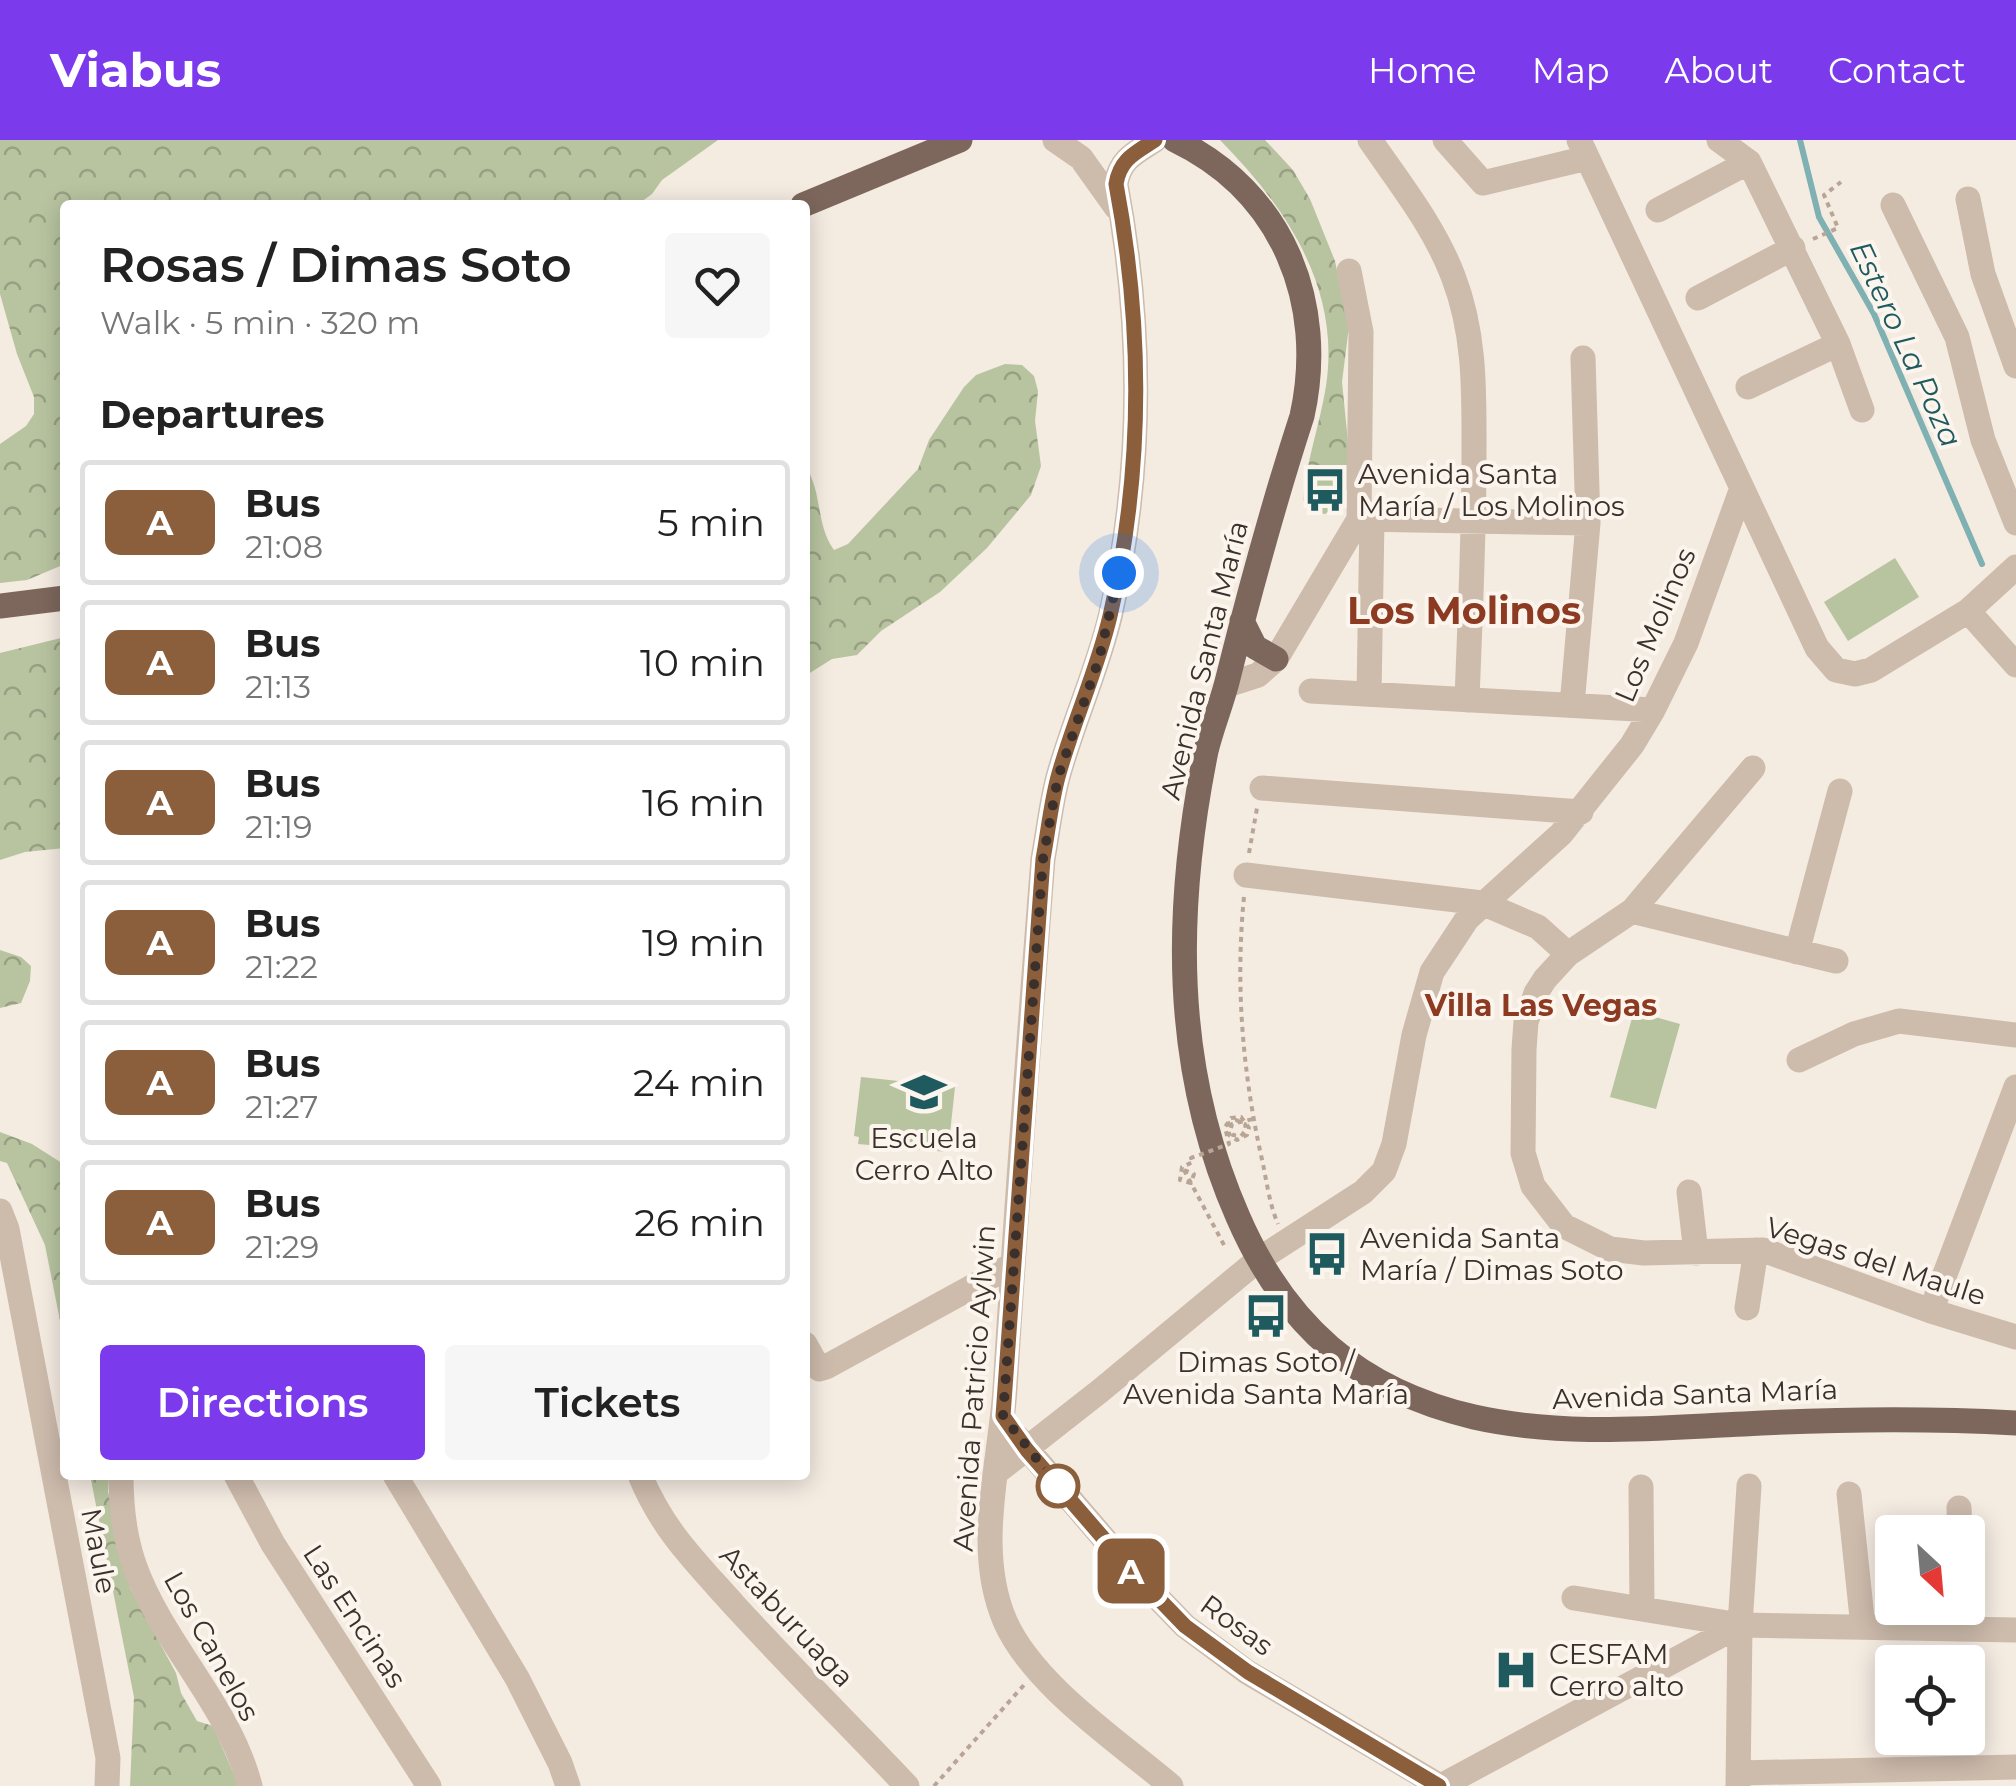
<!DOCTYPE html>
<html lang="en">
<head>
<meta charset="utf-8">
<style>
	:root { --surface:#fff; --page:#f6f6f6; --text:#222; --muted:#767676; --line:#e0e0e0; --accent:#7c3aed }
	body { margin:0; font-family:Montserrat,sans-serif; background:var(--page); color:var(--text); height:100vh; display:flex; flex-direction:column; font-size:38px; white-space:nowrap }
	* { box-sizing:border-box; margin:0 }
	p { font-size:32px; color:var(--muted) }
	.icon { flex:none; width:55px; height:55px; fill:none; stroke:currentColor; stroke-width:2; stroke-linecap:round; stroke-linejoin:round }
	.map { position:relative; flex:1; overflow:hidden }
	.drawer { position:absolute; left:60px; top:60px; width:750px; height:1280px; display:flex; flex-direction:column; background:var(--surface); border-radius:10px; box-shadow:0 5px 25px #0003 }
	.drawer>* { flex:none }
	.badge { padding:0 20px; border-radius:15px; font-size:35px; line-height:65px }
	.needle { width:65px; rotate:154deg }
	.buttons { position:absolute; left:1875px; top:1375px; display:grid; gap:20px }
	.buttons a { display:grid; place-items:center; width:110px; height:110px; border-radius:10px; background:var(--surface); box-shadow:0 5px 25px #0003; font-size:50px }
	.you { position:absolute; width:50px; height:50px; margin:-25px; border:8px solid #fff; border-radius:50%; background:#1a73e8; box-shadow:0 0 0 15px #1a73e833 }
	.map>.badge { position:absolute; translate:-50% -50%; box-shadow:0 0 0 5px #fff }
	h2 { padding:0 40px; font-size:38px; line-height:90px }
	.round { display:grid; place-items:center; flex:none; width:105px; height:105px; border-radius:10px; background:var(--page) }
	.headline { display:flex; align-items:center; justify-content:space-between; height:170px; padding:0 40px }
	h1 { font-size:48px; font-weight:600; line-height:75px }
	.action { display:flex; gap:20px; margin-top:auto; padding:20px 40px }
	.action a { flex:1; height:115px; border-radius:10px; background:var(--accent); color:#fff; font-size:40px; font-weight:600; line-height:115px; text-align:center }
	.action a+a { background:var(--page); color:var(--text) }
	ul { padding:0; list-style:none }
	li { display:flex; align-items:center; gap:30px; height:125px; margin:0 20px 15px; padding:0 20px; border:5px solid var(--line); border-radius:10px }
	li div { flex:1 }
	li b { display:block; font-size:38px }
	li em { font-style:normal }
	li .badge { min-width:110px; font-weight:700; text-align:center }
	header { display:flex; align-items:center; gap:60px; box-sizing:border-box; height:140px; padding:0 50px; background:var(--accent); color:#fff }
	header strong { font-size:48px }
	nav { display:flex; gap:55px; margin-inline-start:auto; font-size:35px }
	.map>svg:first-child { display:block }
	.forest { fill:url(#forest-crowns) }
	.garden { fill:#b8c4a0 }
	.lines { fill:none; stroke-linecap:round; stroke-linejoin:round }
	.stream { stroke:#7fb0b2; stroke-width:6 }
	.path { stroke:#b9a596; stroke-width:4; stroke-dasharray:5 5; stroke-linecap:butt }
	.minor { stroke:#cdbbac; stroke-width:25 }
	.major { stroke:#7d675c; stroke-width:25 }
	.path-bridge { stroke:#b9a596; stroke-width:4; stroke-dasharray:5 5; stroke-linecap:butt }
	.line-casing { stroke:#fff; stroke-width:22 }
	.line { stroke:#8b5e3c; stroke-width:15 }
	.walk { stroke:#3b302b; stroke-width:10; stroke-dasharray:0 18 }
	.stop-dot { fill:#fff; stroke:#8b5e3c; stroke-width:5 }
	.labels { text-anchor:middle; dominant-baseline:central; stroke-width:8; stroke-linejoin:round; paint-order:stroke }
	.poi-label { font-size:28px; fill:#3b302b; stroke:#fbf5ee; text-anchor:start }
	.street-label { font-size:28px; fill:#3b302b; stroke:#fbf5ee }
	.water-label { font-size:30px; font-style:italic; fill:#1f5a5e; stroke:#fbf5ee }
	.neighbourhood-label { font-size:30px; font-weight:bold; fill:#8c3b22; stroke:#fbf5ee }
	.district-label { font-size:38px; font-weight:bold; fill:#8c3b22; stroke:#fbf5ee }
</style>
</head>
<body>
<header>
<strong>Viabus</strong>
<nav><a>Home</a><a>Map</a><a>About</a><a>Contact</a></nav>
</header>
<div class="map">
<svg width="2016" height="1646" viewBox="0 0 2016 1646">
	<defs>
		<pattern id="forest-crowns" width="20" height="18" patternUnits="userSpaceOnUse" patternTransform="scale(2.5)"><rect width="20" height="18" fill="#b8c4a0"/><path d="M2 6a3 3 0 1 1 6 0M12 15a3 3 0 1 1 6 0" fill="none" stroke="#97a083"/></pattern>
	</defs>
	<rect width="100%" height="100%" fill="#f4ebe1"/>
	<path class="forest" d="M0,0H718L662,40L652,54L637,65H65V424L27,440L0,443V304L26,286L34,274V257L17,214L0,154Z
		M1220,0H1265L1293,30L1310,59L1335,121L1349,186L1342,242L1352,342L1336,366L1325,374L1311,372L1303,360C1306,322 1320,284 1326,246C1341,148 1286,67 1220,0Z
		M1005,224L1022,225L1034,236L1038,251L1035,281L1041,326L1031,355L987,408L940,452L881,491L857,515L832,519L805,536V326C823,351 815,384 834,410L848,404L918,329L929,300L964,247L976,235Z
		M65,497V708L25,712L0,720V513Z
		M0,810L21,817L31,826L30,841L21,863L0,868Z
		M0,992L32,1004L65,1025V1206L45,1105L7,1023L0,1021Z
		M90,1335H109L108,1351L130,1448L176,1533L181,1553L197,1581L213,1586L239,1646H130L134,1557Z"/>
	<path class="garden" d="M1895,418L1919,457L1848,501L1824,462Z
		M1634,871L1680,884L1656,969L1610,957Z
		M861,937L955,947L948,1012L858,1004L859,997L854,996Z"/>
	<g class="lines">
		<path class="stream" d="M1800,0L1819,77L1874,174L1982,424"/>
		<path class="path" d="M1813,99L1838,88L1824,55L1841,42
			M1249,713L1257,668
			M1244,757C1235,847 1243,937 1263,1024C1267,1044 1270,1066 1278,1084
			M1231,988L1232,984L1253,979
			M1184,1030L1224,1105L1229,1104
			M934,1646L1024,1545"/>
		<path class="minor" d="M1055,0L1081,18L1116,67
			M1155,0C1135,13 1120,19 1116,44C1143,187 1143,334 1110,477C1097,531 1073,582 1058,637C1051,663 1048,692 1043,719C1029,896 1016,1072 1005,1249C1000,1325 974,1409 1005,1481C1033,1545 1118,1601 1171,1646
			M1370,0C1400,44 1434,86 1453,136C1476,195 1474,254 1474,316C1474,398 1470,479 1467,560
			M1445,0L1483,43L1587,18
			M1579,0L1817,508L1836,530L1855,534L1871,530L1968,471L2016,427
			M1719,0L1749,22L1838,204L1862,270
			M1968,59L1983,134L2016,226
			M1893,65L1957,197L1983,300L2016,383
			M1658,70L1749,22
			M1698,158L1793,108
			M1748,247L1838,204
			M1359,379L1588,383
			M1968,471L2016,525
			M1227,545L1258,535L1276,519L1359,379L1361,192L1349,131
			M1311,551L1653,570
			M1369,554L1372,379
			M1572,565L1588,383L1583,218
			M1753,628L1632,771L1568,814L1545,839L1536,853L1526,882L1524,909L1523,1013L1533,1046L1564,1086L1610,1109L1644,1113L1763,1110L1931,1171L2016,1197
			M1262,648L1581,672
			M1246,735L1482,763L1538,787L1568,814
			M1632,771L1836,821
			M1797,812L1840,651
			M1799,920L1854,894L1899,881L2016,895
			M1689,1052L1696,1113
			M0,1071L7,1089L108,1618L107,1646
			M1747,1168L1756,1110
			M1931,1171L2016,947
			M805,1204L819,1229L826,1227L1012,1125
			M1017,1297L1130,1429L1185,1486L1247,1532L1440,1646
			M998,1331L1100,1251L1258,1120L1363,1052L1384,1031L1394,1004L1414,895L1432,832L1467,779L1561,694L1632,605L1653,570L1686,503L1742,348
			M121,1335C121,1366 124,1397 135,1427C163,1504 229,1565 250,1646
			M236,1335L273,1404L429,1646
			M395,1335L517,1538L560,1623L568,1646
			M640,1335C663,1391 695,1421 735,1466C791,1527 850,1586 907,1646
			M1641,1347L1642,1468
			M1849,1354L1863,1487
			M1959,1368L1960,1392
			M1574,1458L1740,1485L2016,1490
			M1739,1633L2016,1627
			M1441,1646L1740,1485
			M1738,1646L1740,1485L1749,1346"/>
		<path class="major" d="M1175,0C1283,52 1327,163 1302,276C1274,362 1250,450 1228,538C1222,563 1212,586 1206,611C1174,770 1172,927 1238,1077C1285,1185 1358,1250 1474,1277C1563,1297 1654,1288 1744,1284C1835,1279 1925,1278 2016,1283
			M803,65L960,0
			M0,466L65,458
			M1242,481L1255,507L1276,519"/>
		<path class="path-bridge" d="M1184,1030L1194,1034L1191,1043L1180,1040L1182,1027L1193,1022L1191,1018L1229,1004L1225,987L1231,978L1241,977L1249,988L1247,995L1237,1000L1229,995V983L1236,980L1245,984L1246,990L1241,996L1233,995L1230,989"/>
	</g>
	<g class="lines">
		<g class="line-casing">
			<path id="line" d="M1155,0C1135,13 1120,19 1116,44C1143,187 1143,334 1110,476C1097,531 1073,582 1058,637C1051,663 1048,692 1043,719L1003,1276L1027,1310L1130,1429L1185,1486L1248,1532L1439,1646"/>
		</g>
		<use href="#line" class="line"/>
		<path class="walk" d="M1058,1346L1003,1276L1043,719L1058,637L1099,519L1119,433"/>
	</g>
	<defs>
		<g id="bus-bare" transform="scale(3.45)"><path d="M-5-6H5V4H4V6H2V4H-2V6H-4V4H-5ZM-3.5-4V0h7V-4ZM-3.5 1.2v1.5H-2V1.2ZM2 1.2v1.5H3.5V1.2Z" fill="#1f5a5e" stroke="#fbf5ee" stroke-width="2.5" paint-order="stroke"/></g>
		<g id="school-bare" transform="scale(3.45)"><path d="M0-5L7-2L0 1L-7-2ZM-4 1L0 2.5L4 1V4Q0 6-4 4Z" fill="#1f5a5e" stroke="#fbf5ee" stroke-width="2.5" paint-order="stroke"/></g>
		<g id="hospital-bare" transform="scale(3.45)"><path d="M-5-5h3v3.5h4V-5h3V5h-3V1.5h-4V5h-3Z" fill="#1f5a5e" stroke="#fbf5ee" stroke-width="2.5" paint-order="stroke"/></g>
	</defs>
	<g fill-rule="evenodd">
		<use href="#bus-bare" x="1325" y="350"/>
		<use href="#school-bare" x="924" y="952"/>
		<use href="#bus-bare" x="1327" y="1114"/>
		<use href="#bus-bare" x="1266" y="1176"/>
		<use href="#hospital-bare" x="1516" y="1530"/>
	</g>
	<circle class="stop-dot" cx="1058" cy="1346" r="20"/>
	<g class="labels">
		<g class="poi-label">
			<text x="1358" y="334">Avenida Santa<tspan x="1358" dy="32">María / Los Molinos</tspan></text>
			<text x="924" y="998" text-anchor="middle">Escuela<tspan x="924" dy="32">Cerro Alto</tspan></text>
			<text x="1360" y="1098">Avenida Santa<tspan x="1360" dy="32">María / Dimas Soto</tspan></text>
			<text x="1266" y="1222" text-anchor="middle">Dimas Soto /<tspan x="1266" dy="32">Avenida Santa María</tspan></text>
			<text x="1549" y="1514">CESFAM<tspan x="1549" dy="32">Cerro alto</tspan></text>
		</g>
		<g class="street-label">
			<text transform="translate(1655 485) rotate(-67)">Los Molinos</text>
			<text transform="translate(1204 520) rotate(-76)">Avenida Santa María</text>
			<text transform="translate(1876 1121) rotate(18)">Vegas del Maule</text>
			<text transform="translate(974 1248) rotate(-86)">Avenida Patricio Aylwin</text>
			<text transform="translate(1695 1254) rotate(-2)">Avenida Santa María</text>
			<text transform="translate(99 1411) rotate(79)">Maule</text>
			<text transform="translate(355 1476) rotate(57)">Las Encinas</text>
			<text transform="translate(787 1476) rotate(47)">Astaburuaga</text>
			<text transform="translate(1237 1485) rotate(36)">Rosas</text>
			<text transform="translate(212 1506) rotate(61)">Los Canelos</text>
		</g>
		<g class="water-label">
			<text transform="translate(1906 204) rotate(65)">Estero La Poza</text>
		</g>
		<g class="neighbourhood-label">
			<text x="1541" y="865">Villa Las Vegas</text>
		</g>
		<g class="district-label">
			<text x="1464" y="470">Los Molinos</text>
		</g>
	</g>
</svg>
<div class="buttons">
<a><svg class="needle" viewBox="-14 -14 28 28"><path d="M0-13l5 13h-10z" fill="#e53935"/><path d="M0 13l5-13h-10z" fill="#767676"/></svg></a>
<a><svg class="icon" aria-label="locate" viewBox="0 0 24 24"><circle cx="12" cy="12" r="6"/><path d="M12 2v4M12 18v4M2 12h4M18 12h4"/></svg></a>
</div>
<div class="you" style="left:1119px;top:433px"></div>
<b class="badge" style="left:1131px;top:1431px;background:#8b5e3c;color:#fff">A</b>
<section class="drawer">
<div class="headline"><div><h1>Rosas / Dimas Soto</h1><p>Walk · 5 min · 320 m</p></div><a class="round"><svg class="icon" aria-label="heart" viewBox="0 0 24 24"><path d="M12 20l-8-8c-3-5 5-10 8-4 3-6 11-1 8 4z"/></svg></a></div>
<h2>Departures</h2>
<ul>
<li><span class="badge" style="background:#8b5e3c;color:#fff">A</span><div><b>Bus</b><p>21:08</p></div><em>5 min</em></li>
<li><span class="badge" style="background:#8b5e3c;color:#fff">A</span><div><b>Bus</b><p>21:13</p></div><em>10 min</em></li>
<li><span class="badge" style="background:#8b5e3c;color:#fff">A</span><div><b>Bus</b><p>21:19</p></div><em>16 min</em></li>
<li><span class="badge" style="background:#8b5e3c;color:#fff">A</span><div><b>Bus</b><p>21:22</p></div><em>19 min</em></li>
<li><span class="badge" style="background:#8b5e3c;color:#fff">A</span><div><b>Bus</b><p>21:27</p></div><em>24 min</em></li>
<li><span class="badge" style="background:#8b5e3c;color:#fff">A</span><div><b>Bus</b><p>21:29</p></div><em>26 min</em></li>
</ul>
<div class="action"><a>Directions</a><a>Tickets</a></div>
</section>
</div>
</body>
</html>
